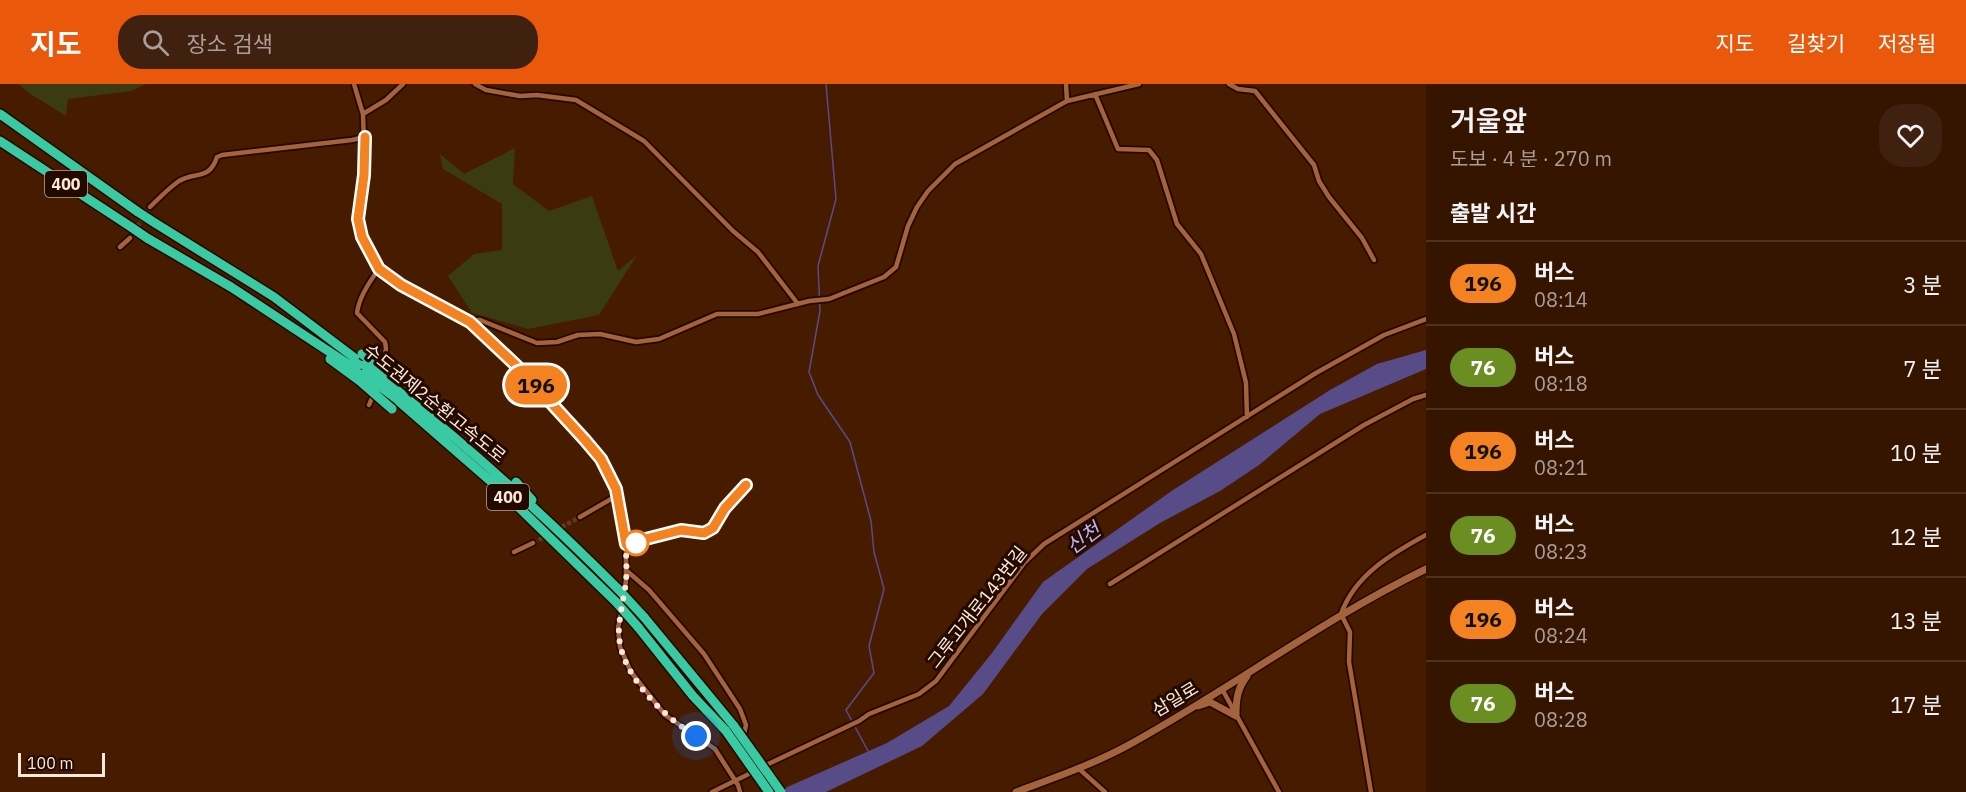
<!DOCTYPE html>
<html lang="ko">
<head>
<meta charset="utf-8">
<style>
	:root { --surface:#351400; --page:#40210f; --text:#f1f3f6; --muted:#aa9e99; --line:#4f3322; --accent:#ea580c }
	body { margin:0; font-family:"IBM Plex Sans","Noto Sans KR",sans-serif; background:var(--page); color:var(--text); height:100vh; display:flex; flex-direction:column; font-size:22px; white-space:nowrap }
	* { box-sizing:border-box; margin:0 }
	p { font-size:20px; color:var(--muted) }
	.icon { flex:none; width:33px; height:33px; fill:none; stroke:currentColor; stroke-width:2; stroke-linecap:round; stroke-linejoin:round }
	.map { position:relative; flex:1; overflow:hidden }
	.sheet { display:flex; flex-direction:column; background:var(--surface); width:540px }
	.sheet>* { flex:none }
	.badge { padding:0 12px; border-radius:20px; font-size:21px; line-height:39px }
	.scale { position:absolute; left:18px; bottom:15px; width:87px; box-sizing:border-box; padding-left:6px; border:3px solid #fde7db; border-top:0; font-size:16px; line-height:21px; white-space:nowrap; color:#fde7db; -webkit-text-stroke:4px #230a00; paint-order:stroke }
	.you { position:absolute; width:30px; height:30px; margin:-15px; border:4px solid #fff; border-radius:50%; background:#1a73e8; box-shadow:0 0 0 9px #1a73e833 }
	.map>.badge { position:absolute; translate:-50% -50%; box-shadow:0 0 0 3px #fff }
	h2 { padding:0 24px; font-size:22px; line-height:54px }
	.round { display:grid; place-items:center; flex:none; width:63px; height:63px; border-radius:24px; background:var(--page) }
	.head { display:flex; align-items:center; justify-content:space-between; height:102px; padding:0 24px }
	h1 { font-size:28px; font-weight:600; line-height:45px }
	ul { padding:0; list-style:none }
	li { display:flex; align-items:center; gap:18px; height:84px; padding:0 24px; border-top:2px solid var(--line) }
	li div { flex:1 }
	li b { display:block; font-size:22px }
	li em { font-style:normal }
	li .badge { min-width:66px; font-weight:700; text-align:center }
	header { display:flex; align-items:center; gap:36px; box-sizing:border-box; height:84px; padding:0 30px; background:var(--accent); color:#fff }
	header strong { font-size:28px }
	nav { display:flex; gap:33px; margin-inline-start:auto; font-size:21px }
	.search { width:420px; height:54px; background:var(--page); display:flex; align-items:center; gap:15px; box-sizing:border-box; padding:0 21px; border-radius:24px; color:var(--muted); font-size:22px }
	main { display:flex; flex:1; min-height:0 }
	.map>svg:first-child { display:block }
	.green { fill:#3a3b10 }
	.water { fill:#574c88 }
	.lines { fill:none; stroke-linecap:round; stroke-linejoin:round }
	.stream { stroke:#574c88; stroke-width:1.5 }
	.street-tunnel { stroke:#623a21; stroke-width:4.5; stroke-dasharray:4.5 2; stroke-linecap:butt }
	.street-casing { stroke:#260800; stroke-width:8 }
	.secondary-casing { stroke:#260800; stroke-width:10 }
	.highway-casing { stroke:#260800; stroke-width:12 }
	.street { stroke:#a2633d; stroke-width:4.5 }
	.secondary { stroke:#a2633d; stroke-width:7 }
	.highway { stroke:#39caa3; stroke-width:9 }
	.highway-bridge-casing { stroke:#260800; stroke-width:12; stroke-linecap:butt }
	.highway-bridge { stroke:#39caa3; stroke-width:9 }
	.line-casing { stroke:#fff; stroke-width:14 }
	.line { stroke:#f58220; stroke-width:9 }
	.walk { stroke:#fde7db; stroke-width:6; stroke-dasharray:0 10.8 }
	.stop-dot { fill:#fff; stroke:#f58220; stroke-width:3 }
	.labels { text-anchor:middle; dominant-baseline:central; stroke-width:6; stroke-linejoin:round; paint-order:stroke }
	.shield { fill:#230a00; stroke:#bca599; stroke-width:1.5 }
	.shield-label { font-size:16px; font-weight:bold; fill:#fde7db }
	.street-label { font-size:18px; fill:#fde7db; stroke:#230a00 }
	.water-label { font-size:20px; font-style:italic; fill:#c0b6fe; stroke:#230a00 }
</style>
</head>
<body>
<header>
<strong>지도</strong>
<div class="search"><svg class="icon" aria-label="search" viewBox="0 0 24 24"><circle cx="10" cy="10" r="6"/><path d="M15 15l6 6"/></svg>장소 검색</div>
<nav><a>지도</a><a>길찾기</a><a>저장됨</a></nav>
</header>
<main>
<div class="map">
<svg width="1426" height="708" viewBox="0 0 1426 708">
	<rect width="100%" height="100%" fill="#471b00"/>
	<path class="green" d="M18,0H146L131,7L68,15L66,32L32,11Z
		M515,64L513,100L549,127L592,112L618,187L637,171L599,231L528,245L472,229L448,192L474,170L502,166V120L443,85L440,70L464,90Z"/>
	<path class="water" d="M1426,266V285L1320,330L1259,381L1220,407L1160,439L1087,485L1042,530L983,610L922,662L826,708H776L887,659L949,622L992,569L1043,498L1173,406L1330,306L1377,280Z"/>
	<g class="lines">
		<path class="stream" d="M826,0L836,115L818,182L820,227L809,288L818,311L850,358L871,437L874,468L884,505L869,562L874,589L846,626L868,667"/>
		<path class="street-tunnel" d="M130,154L150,123
			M533,459L580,433"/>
		<g class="street-casing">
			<path id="street" d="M354,0L363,30
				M403,0L386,16L363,30L365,91L358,135L362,154L379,185L384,190L470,238L520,285L601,375L618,411L626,460V496L624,511
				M475,0L486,6L520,12L537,11L576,16L644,57L733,147L758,168L798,220
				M1066,0L1067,17
				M1229,0L1238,5L1255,7L1314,81L1319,97L1329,113L1362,154L1374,176
				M1095,10L1118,65L1149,66L1157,76L1177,140L1201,170L1234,250L1246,299L1247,333
				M150,123C159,114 169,104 179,97C196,87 209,97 217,73L222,71L352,56L365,53
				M120,163L130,154
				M379,185C369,198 359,213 357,229L385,258L386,264L383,284
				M467,236H480L537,259L557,258L578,251L600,250L636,258L659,255L717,230H758L809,217L829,215L884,193L896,183L908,142L917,123L928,107L955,80L1067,17L1139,0
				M369,321L374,309
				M580,433L618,411
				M626,460L681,446L704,449L713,444L725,424L746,401
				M514,468L533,459
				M627,487L649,506L704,570L740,625L746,641L744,650
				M1110,500L1364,341L1413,315L1426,311
				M622,525L618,544L620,563L631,588L665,631L715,665L738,701L740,708
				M1222,605L1279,708
				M762,683L859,637L869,630L919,610L936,597L1025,478L1044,460L1316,289L1384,251L1426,235
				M1078,684L1105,708
				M712,708L755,687
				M1371,708L1349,578L1350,548L1341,530C1355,491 1391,470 1426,451"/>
		</g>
		<g class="secondary-casing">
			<path id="secondary" d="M1198,622L1210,618L1236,632C1236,616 1237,605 1247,592
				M1016,708C1056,693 1097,679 1134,658C1233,603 1324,535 1426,485"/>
		</g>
		<g class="highway-casing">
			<path id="highway" d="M0,30L138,128
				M0,57L131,143
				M155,139L274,213L364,281
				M147,154L231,203L363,290
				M330,275L360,297
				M398,307C476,369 549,436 619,506
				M394,313L502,407L616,518
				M516,398L532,416
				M644,533L734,642
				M638,543L693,612L726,647"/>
		</g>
		<use href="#street" class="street"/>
		<use href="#secondary" class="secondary"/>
		<use href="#highway" class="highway"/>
		<g class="highway-bridge-casing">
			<path id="highway-bridge" d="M138,128L155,139
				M131,143L147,154
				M362,270L388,289
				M364,281L398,307
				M363,290L394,313
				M360,297L392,325
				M619,506L644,533
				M616,518L638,543
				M734,642L781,708
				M726,647L769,708"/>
		</g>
		<use href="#highway-bridge" class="highway-bridge"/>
	</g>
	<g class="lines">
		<g class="line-casing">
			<path id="line" d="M365,53L364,91L358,135L362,153L379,185L401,201L470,238L520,285L585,356L601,375L616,405L626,460L681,446L704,449L713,444L725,424L746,401"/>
		</g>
		<use href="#line" class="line"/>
		<path class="walk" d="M636,459L626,460C626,473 627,485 626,498C624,513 620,528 619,544C616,587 662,632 696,652"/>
	</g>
	<circle class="stop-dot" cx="636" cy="459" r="12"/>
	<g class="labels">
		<g class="shield">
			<rect x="45" y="87" width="42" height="26" rx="4.5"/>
			<rect x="487" y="400" width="42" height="26" rx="4.5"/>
		</g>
		<g class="shield-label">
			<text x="66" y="100">400</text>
			<text x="508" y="413">400</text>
		</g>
		<g class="street-label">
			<text transform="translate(435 319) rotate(39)">수도권제2순환고속도로</text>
			<text transform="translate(977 523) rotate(-52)">그루고개로143번길</text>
			<text transform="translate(1175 615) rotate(-31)">삼일로</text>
		</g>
		<g class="water-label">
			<text transform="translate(1083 454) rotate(-37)">신천</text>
		</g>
	</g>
</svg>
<div class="scale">100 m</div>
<div class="you" style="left:696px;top:652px"></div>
<b class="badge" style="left:536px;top:301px;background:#f58220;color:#111">196</b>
</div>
<section class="sheet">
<div class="head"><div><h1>거울앞</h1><p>도보 · 4 분 · 270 m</p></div><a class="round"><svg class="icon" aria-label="heart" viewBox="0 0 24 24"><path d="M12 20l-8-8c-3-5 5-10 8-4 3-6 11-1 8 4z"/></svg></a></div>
<h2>출발 시간</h2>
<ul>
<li><span class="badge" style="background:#f58220;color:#111">196</span><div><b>버스</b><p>08:14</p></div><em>3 분</em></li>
<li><span class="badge" style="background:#6b8e23;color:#fff">76</span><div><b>버스</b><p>08:18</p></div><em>7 분</em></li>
<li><span class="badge" style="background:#f58220;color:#111">196</span><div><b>버스</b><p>08:21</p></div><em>10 분</em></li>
<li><span class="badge" style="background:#6b8e23;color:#fff">76</span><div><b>버스</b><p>08:23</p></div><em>12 분</em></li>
<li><span class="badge" style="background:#f58220;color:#111">196</span><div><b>버스</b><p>08:24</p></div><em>13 분</em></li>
<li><span class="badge" style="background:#6b8e23;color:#fff">76</span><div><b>버스</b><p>08:28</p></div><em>17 분</em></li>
</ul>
</section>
</main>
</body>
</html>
